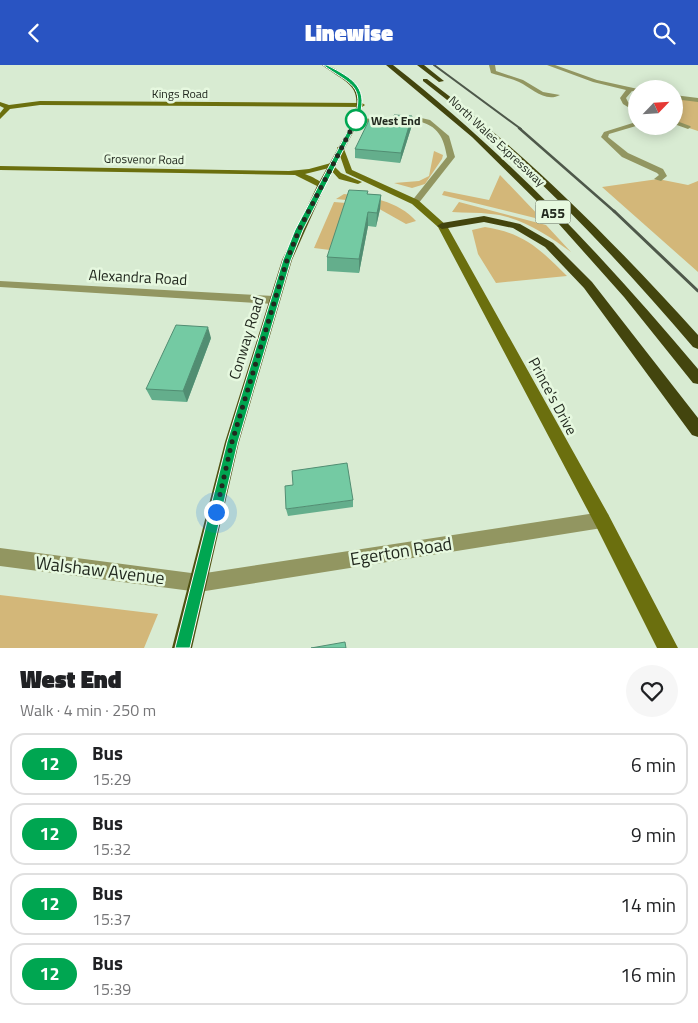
<!DOCTYPE html>
<html lang="en">
<head>
<meta charset="utf-8">
<style>
	:root { --surface:#fff; --page:#f6f6f6; --text:#202124; --muted:#757577; --line:#e0e0e0; --accent:#2954c2 }
	body { margin:0; font-family:"Titillium Web",sans-serif; background:var(--page); color:var(--text); height:100vh; display:flex; flex-direction:column; font-size:19px; white-space:nowrap }
	* { box-sizing:border-box; margin:0 }
	p { font-size:16px; color:var(--muted) }
	.icon { flex:none; width:28px; height:28px; fill:none; stroke:currentColor; stroke-width:2; stroke-linecap:round; stroke-linejoin:round }
	.map { position:relative; height:583px; overflow:hidden }
	.sheet { display:flex; flex-direction:column; background:var(--surface); flex:1 }
	.sheet>* { flex:none }
	.badge { padding:0 10px; border-radius:16px; font-size:18px; line-height:32px }
	.needle { width:32px; rotate:65deg }
	.buttons { position:absolute; left:628px; top:15px; display:grid; gap:10px }
	.buttons a { display:grid; place-items:center; width:55px; height:55px; border-radius:50%; background:var(--surface); box-shadow:0 2px 12px #0003; font-size:25px }
	.you { position:absolute; width:25px; height:25px; margin:-12px; border:4px solid #fff; border-radius:50%; background:#1a73e8; box-shadow:0 0 0 8px #1a73e833 }
	.map>.badge { position:absolute; translate:-50% -50%; box-shadow:0 0 0 2px #fff }
	.round { display:grid; place-items:center; flex:none; width:52px; height:52px; border-radius:26px; background:var(--page) }
	.overview { display:flex; align-items:center; justify-content:space-between; height:85px; padding:0 20px }
	h1 { font-size:24px; font-weight:800; line-height:38px }
	ul { padding:0; list-style:none }
	li { display:flex; align-items:center; gap:15px; height:62px; margin:0 10px 8px; padding:0 10px; border:2px solid var(--line); border-radius:15px }
	li div { flex:1 }
	li b { display:block; font-size:19px }
	li em { font-style:normal }
	li .badge { min-width:55px; font-weight:700; text-align:center }
	header { display:flex; justify-content:space-between; align-items:center; height:65px; padding:0 20px; background:var(--accent); color:#fff; font-size:22px; font-weight:800 }
	.map>svg:first-child { display:block }
	.green { fill:#d3b779 }
	.lines { fill:none; stroke-linecap:round; stroke-linejoin:round }
	.minor { fill:#929661; fill-rule:evenodd }
	.secondary { fill:#6b6f0e; fill-rule:evenodd }
	.primary { fill:#4f5112; fill-rule:evenodd }
	.trunk { fill:#43450e; fill-rule:evenodd }
	.rail-far2 { stroke:#4e584a; stroke-width:2 }
	.rail-far1 { stroke:#4e584a; stroke-width:2.5 }
	.rail { stroke:#4e584a; stroke-width:3 }
	.wall { fill:#64ae8c }
	.shaded-wall { fill:#518d72 }
	.building { fill:#74caa3; stroke:#518d72 }
	.line { fill:#00a651; stroke:#fff }
	.walk { stroke:#22291f; stroke-width:5; stroke-dasharray:0 9 }
	.stop-dot { fill:#fff; stroke:#00a651; stroke-width:2.5 }
	.labels { text-anchor:middle; dominant-baseline:central; stroke-width:5; stroke-linejoin:round; paint-order:stroke }
	.far-street-label { font-size:12px; fill:#22291f; stroke:#e6f8df }
	.far-stop-label { font-size:12px; font-weight:bold; fill:#22291f; stroke:#e6f8df; text-anchor:start }
	.shield { fill:#e6f8df; stroke:#5d6759; stroke-width:1 }
	.shield-label { font-size:14px; font-weight:bold; fill:#22291f }
	.street-label { font-size:15px; fill:#22291f; stroke:#e6f8df }
	.near-street-label { font-size:18px; fill:#22291f; stroke:#e6f8df }
</style>
</head>
<body>
<header><svg class="icon" aria-label="back" viewBox="0 0 24 24"><path d="M15 5l-7 7 7 7"/></svg>Linewise<svg class="icon" aria-label="search" viewBox="0 0 24 24"><circle cx="10" cy="10" r="6"/><path d="M15 15l6 6"/></svg></header>
<div class="map">
<svg width="698" height="583" viewBox="0 0 698 583">
	<rect width="100%" height="100%" fill="#d8ebd2"/>
	<path class="green" d="M674,32L698,35V66L674,58Z
		M434,86L443,90L442,94L425,119L412,123L394,118L419,116L429,111Z
		M500,110L543,155L442,130L444,126L489,135Z
		M658,114L688,120L698,116V207L602,122Z
		M344,129C368,131 399,136 416,156L406,159L367,137L336,134Z
		M334,137L346,138L330,185L314,183Z
		M459,137L546,160L571,187C548,170 519,151 491,149C478,147 465,148 452,147Z
		M485,162C524,168 540,184 567,211L496,218L478,189L472,165Z
		M0,530L158,549L144,583H0Z"/>
	<g class="lines">
		<path class="minor" d="M489,0H495L496,6L523,15L543,27L560,30C545,38 532,23 519,17C510,13 500,11 491,8Z
			M547,0H555L597,15L638,24L636,27L632,26L626,33L628,37L636,42V47L623,39L620,33L626,25L593,17Z
			M674,30L698,33V37L674,34Z
			M417,52L430,55L449,71L455,92L418,139L415,140L411,137L447,92C444,73 438,60 417,56L356,58L353,56L356,54Z
			M674,55L690,61L691,62L688,64L674,59Z
			M636,57V61L609,69L608,72L628,88L663,104L667,111L661,116L654,114L659,110L657,108L622,92L601,72L604,67Z
			M0,216L274,231L280,235L274,239L0,222Z
			M602,447L608,449L610,455L608,461L602,463L199,527L0,501V483L199,509Z"/>
		<path class="secondary" d="M40,36L362,38L365,40L362,42L40,40L10,44L0,54V48L4,43L0,41V37L9,40Z
			M337,82L344,84L352,105L418,135L447,161L608,449L678,583H657L596,461L438,162L412,139L346,108Z
			M331,98L341,108L362,117L358,119L339,114L329,103L305,109C313,112 319,115 325,121L321,123L295,110L0,105V101L289,106L309,104Z"/>
		<path class="primary" d="M322,0C330,0 334,3 340,7C361,19 366,33 359,56L325,121L292,195L239,377L192,583H172L225,377L282,195L317,121L353,56C364,19 347,19 322,0Z"/>
		<path class="trunk" d="M386,0H393C507,89 605,193 698,304V319L693,318L624,232L550,149L472,72Z
			M417,0H424L444,16L439,17Z
			M423,14H427C526,88 615,178 698,270V284L693,282C612,187 523,93 423,16Z
			M484,151L520,159L553,178L592,217L698,353V372L692,370L584,223L545,182L513,163L484,157L442,164L437,161L442,158Z"/>
		<path class="rail-far2" d="M434,0L521,64"/>
		<path class="rail-far1" d="M519,63L615,147"/>
		<path class="rail" d="M614,146L698,226"/>
	</g>
	<path class="wall" d="M412,60L400,98L355,93V84Z
		M368,129L381,130L380,144L376,162L368,161L359,208L327,206V192Z
		M211,273L187,337L152,335L146,324Z
		M353,435V442L288,451L286,444Z"/>
	<path class="shaded-wall" d="M412,51V60L400,98L401,88Z
		M381,130L380,144L376,162L377,148Z
		M368,147V161L359,208V194Z
		M208,262L211,273L187,337L183,326Z"/>
	<path class="building" d="M394,50L412,51L401,88L355,84L371,51L393,53Z
		M349,125L368,126L367,129L381,130L377,148L368,147L359,194L327,192Z
		M176,260L208,262L183,326L146,324Z
		M347,398L353,435L286,444L285,421L293,420L292,406Z
		M345,577L346,583H311Z"/>
	<path class="line" d="M323,0H327C354,14 370,23 358,56L303,165L291,195L238,377L190,583H175L227,377L283,195L295,165L353,56C367,20 349,19 323,0Z"/>
	<g class="lines">
		<path class="walk" d="M216,447L232,377L287,195L299,165L356,55"/>
	</g>
	<circle class="stop-dot" cx="356" cy="55" r="10"/>
	<g class="labels">
		<g class="far-street-label">
			<text x="180" y="28">Kings Road</text>
			<text transform="translate(497 76) rotate(43)">North Wales Expressway</text>
			<text transform="translate(144 94) rotate(1)">Grosvenor Road</text>
		</g>
		<g class="far-stop-label">
			<text x="371" y="55">West End</text>
		</g>
		<rect class="shield" x="535.5" y="135.5" width="35" height="23" rx="4"/>
		<g class="shield-label">
			<text x="553" y="147">A55</text>
		</g>
		<g class="street-label">
			<text transform="translate(138 212) rotate(3)">Alexandra Road</text>
			<text transform="translate(246 273) rotate(-73)">Conway Road</text>
			<text transform="translate(553 331) rotate(62)">Prince's Drive</text>
		</g>
		<g class="near-street-label">
			<text transform="translate(401 486) rotate(-9)">Egerton Road</text>
			<text transform="translate(100 505) rotate(7)">Walshaw Avenue</text>
		</g>
	</g>
</svg>
<div class="buttons">
<a><svg class="needle" viewBox="-14 -14 28 28"><path d="M0-13l5 13h-10z" fill="#e53935"/><path d="M0 13l5-13h-10z" fill="#757577"/></svg></a>
</div>
<div class="you" style="left:216px;top:447px"></div>
</div>
<section class="sheet">
<div class="overview"><div><h1>West End</h1><p>Walk · 4 min · 250 m</p></div><a class="round"><svg class="icon" aria-label="heart" viewBox="0 0 24 24"><path d="M12 20l-8-8c-3-5 5-10 8-4 3-6 11-1 8 4z"/></svg></a></div>
<ul>
<li><span class="badge" style="background:#00a651;color:#fff">12</span><div><b>Bus</b><p>15:29</p></div><em>6 min</em></li>
<li><span class="badge" style="background:#00a651;color:#fff">12</span><div><b>Bus</b><p>15:32</p></div><em>9 min</em></li>
<li><span class="badge" style="background:#00a651;color:#fff">12</span><div><b>Bus</b><p>15:37</p></div><em>14 min</em></li>
<li><span class="badge" style="background:#00a651;color:#fff">12</span><div><b>Bus</b><p>15:39</p></div><em>16 min</em></li>
</ul>
</section>
</body>
</html>
